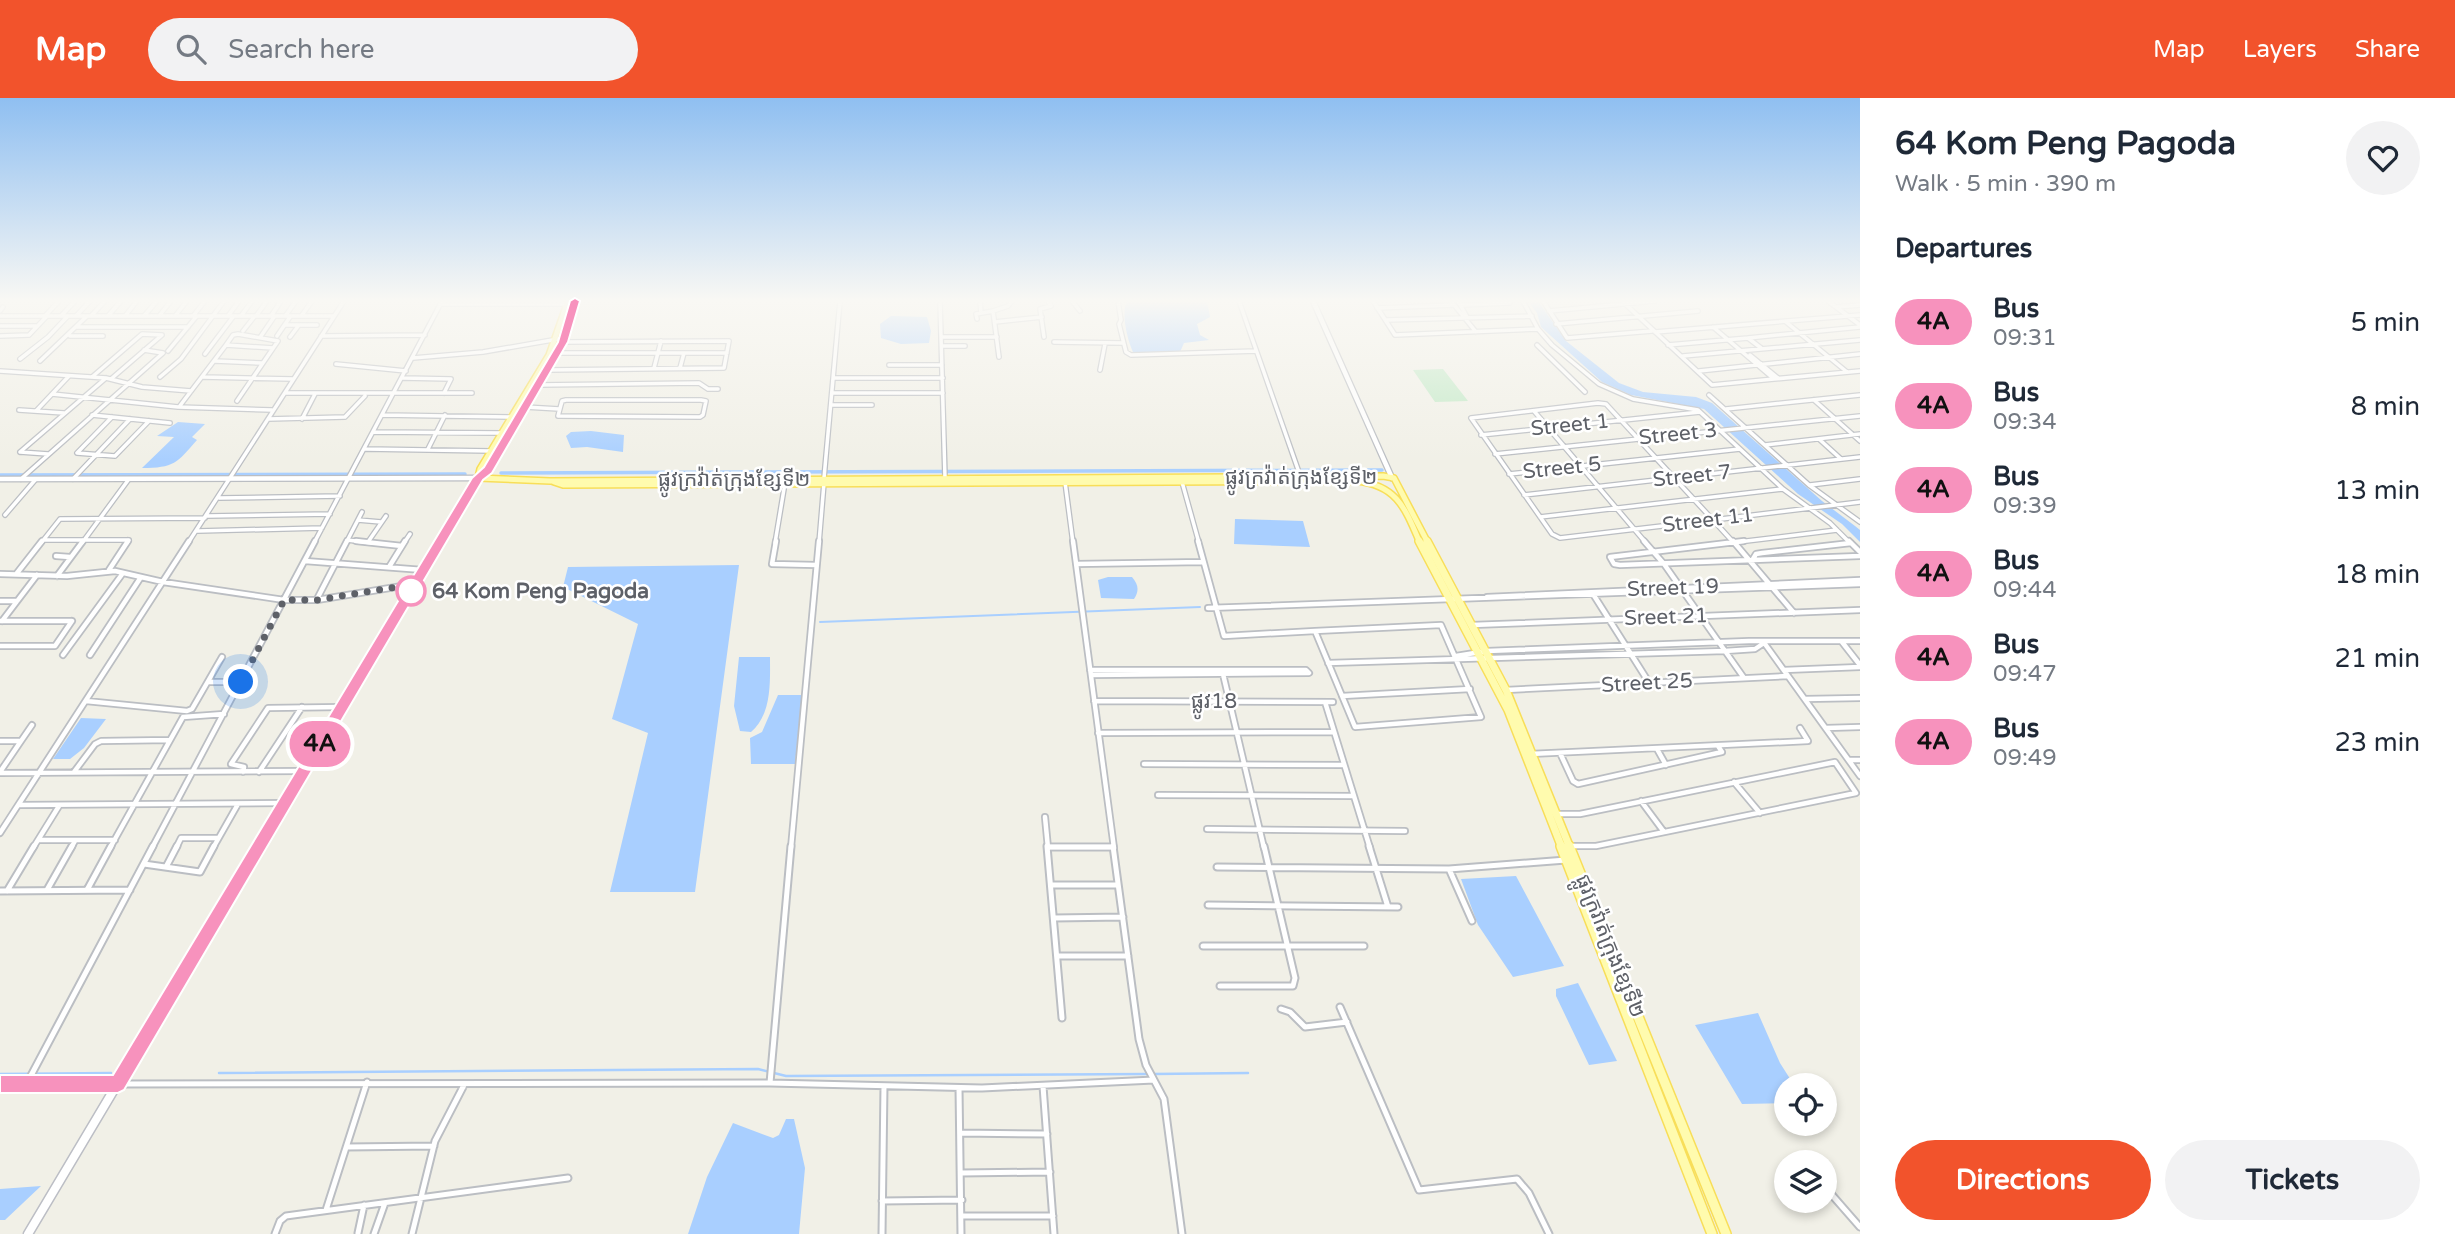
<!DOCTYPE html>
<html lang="en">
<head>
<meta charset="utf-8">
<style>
	:root { --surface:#fff; --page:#f2f2f3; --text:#1f2937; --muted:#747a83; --accent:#f2532c }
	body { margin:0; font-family:"Varela Round","Noto Sans Khmer",sans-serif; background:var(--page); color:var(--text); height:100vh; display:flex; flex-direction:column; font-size:26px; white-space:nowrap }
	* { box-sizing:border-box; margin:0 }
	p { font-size:23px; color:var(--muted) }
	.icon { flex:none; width:38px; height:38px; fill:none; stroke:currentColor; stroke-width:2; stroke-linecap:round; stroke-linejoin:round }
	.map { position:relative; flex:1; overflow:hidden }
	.details { display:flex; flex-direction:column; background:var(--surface); width:595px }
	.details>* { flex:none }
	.badge { padding:0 14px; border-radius:23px; font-size:24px; line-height:46px }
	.tools { position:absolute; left:1774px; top:975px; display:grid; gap:14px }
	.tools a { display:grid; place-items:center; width:63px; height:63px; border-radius:50%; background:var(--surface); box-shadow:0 4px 10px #0003; font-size:35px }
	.you { position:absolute; width:35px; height:35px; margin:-18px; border:5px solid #fff; border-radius:50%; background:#1a73e8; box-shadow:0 0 0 10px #1a73e833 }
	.map>.badge { position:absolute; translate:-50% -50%; box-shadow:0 0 0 4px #fff }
	h2 { padding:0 35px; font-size:26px; line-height:63px }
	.round { display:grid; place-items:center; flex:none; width:74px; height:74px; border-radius:37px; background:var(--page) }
	.head { display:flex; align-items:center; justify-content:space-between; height:119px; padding:0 35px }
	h1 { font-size:33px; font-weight:700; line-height:52px }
	.primary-button { display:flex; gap:14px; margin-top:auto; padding:14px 35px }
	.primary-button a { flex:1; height:80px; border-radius:42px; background:var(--accent); color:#fff; font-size:28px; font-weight:700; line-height:80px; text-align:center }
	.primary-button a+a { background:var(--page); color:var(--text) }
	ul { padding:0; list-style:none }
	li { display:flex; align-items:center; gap:21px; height:84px; padding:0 35px }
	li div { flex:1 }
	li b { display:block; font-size:26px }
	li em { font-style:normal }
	li .badge { min-width:77px; font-weight:700; text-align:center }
	header { display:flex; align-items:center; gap:42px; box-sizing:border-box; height:98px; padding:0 35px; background:var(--accent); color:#fff }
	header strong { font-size:33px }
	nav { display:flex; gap:38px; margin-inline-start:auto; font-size:24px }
	.search { width:490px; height:63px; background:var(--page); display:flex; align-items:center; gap:18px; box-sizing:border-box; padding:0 24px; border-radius:38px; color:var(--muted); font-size:26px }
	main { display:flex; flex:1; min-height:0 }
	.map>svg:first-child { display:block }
	.green { fill:#c3e9c7 }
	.water { fill:#a9cfff }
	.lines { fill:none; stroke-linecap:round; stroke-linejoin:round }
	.stream-far1 { stroke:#a9cfff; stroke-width:2 }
	.stream { stroke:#a9cfff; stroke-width:2.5 }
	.canal { stroke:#a9cfff; stroke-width:3.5 }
	.minor-far2-casing { stroke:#bbbec3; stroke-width:6 }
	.minor-far1-casing { stroke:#bbbec3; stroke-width:8 }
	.minor-casing { stroke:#bbbec3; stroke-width:9 }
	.tertiary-casing { stroke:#bbbec3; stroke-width:7 }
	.secondary-far2-casing { stroke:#bcbec5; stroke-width:8 }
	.secondary-far1-casing { stroke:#bcbec5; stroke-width:10 }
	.secondary-casing { stroke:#bcbec5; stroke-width:11 }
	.primary-far2-casing { stroke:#f8de59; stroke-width:8 }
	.primary-far1-casing { stroke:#f8de59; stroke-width:10 }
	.primary-casing { stroke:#f8de59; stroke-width:12 }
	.minor-far2 { stroke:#fff; stroke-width:3.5 }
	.minor-far1 { stroke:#fff; stroke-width:4.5 }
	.minor { stroke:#fff; stroke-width:5 }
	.tertiary { stroke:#fff; stroke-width:4.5 }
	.secondary-far2 { stroke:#fff; stroke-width:5 }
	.secondary-far1 { stroke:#fff; stroke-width:6 }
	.secondary { stroke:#fff; stroke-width:8 }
	.primary-far2 { stroke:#fffbae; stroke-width:5 }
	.primary-far1 { stroke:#fffbae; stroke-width:7 }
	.primary { stroke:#fffbae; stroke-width:9 }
	.line { fill:#f792bd; stroke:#fff; stroke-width:2 }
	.walk { stroke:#5e6168; stroke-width:7; stroke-dasharray:0 12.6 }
	.stop-dot { fill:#fff; stroke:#f792bd; stroke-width:3.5 }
	.labels { text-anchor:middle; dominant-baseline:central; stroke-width:5; stroke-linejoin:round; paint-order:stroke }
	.street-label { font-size:21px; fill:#5e6168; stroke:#fff }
	.stop-label { font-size:21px; font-weight:bold; fill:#5e6168; stroke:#fff; text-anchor:start }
</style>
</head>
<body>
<header>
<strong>Map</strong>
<div class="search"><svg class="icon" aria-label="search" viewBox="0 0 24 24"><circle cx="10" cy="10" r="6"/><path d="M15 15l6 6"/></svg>Search here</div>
<nav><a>Map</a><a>Layers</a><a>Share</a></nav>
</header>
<main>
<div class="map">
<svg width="1860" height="1136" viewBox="0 0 1860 1136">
	<rect width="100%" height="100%" fill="#f1f0e7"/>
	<path class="green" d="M1443,271L1468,303L1435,304L1413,272Z"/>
	<path class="water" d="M1127,203H1207L1210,219L1197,226L1200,237L1209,242L1184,245L1180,254H1133C1127,241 1121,215 1127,203Z
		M1528,203H1538L1566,243L1619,285L1643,294L1696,299L1712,305L1822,403L1855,428L1860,432V444L1842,426L1798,396L1704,311L1631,297L1602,284L1541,229L1537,215Z
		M891,218L927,219L931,233L929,245L901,246L881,240L880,226Z
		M178,324L205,326L192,339L197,342C177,365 174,370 142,370L174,339L157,338Z
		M591,333L624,337L623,354L587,349L571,350L566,338L571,334Z
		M1235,421L1303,423L1310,449L1234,446Z
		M739,467L695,794H610L648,635L612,621L638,526L563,489L568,469Z
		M1108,479H1132C1139,487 1139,493 1134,501L1101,500L1098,482Z
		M739,559H770C770,584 772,616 751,634L740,633L734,608Z
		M778,597H802L795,666H751L750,640L762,634Z
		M81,620L106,621L84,650L70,661H53Z
		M1516,778L1564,868L1513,879L1478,827L1461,781Z
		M1578,885L1617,963L1589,967L1556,898V891Z
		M1758,915L1780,965L1794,987H1787V1005L1742,1006L1695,927Z
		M786,1021H794L805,1070L799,1136H688L707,1079L733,1025L773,1040L779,1037Z
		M41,1088L5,1122H0V1091Z"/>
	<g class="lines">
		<path class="stream-far1" d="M820,524L1200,509"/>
		<path class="stream" d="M219,975L758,971L786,978L1147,976
			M0,976L111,975
			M1153,976L1248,975"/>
		<path class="canal" d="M501,375L1382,372
			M0,377L465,376"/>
		<g class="minor-far2-casing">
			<path id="minor-far2" d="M940,203L945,380
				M980,203L981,215
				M1072,203L1080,213
				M1118,203L1121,222L1119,226L1126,254L1131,257L1256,253
				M1239,203L1301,380
				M1373,203L1395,237L1538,231
				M1451,203L1476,234
				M1458,203L1467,219
				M1523,203L1538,231L1552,247L1599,286L1633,301L1698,312L1783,391L1830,425L1850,445
				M1543,203L1567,240L1652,233
				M1622,203L1712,287L1774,281L1713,229
				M1828,203L1860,227
				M440,206H567
				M1461,207L1510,205
				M1836,209L1860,207
				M1377,210L1453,207
				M0,213L3,209
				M1549,213L1655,203
				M286,217L296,203
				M302,217L312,203
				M0,218H333
				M45,218L59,203
				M61,218L75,203
				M76,218L90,203
				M91,218L105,203
				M108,218L121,203
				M125,218L137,203
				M144,218L157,203
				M159,218L171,203
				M175,218L187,203
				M193,218L205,203
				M228,218L239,203
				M241,218L252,203
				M256,218L267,203
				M271,218L281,203
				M977,221L976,216L993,213
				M1386,222L1532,218
				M995,224L1042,219
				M1786,224L1847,274
				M1556,226L1698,213
				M285,227H317
				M0,228H36
				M77,229H188
				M243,233L254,219
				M1655,234L1860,217
				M0,238L29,237L47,218
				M70,238H103
				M261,238L274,219
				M277,238L290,219
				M321,238L425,237
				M290,239L299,227
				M942,239H997
				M1044,239L1040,211L1051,208L1048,203
				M1054,244L1123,245
				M226,247L233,237L238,236L278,243L237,303
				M1537,247L1585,294
				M1668,247L1748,240
				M942,248H965
				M1761,250L1748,240L1860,229
				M168,253L196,219
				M557,255H727
				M205,256L233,219
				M1750,257L1778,280
				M1683,258L1860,242
				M999,259L993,213L1008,208L1012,203
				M413,260L483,254L564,240
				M20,261L48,239L67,219
				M40,263L86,219
				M215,263L262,265
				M336,266L406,273
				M889,267H942
				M654,270L661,243
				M680,270L684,255
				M547,272L724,270L729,243L563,244
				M1100,272L1105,246
				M0,273L106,280L142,289L191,293
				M1699,273L1860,256
				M92,279L142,236L162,237L111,281
				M160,279L181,261L224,203
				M203,279L293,281
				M403,280L451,281L444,295
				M834,280H943
				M1774,281L1860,273
				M538,287L699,285L708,291H718
				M285,295H472
				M832,295H943
				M52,296L178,309L272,312
				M1709,297L1809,387L1860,424
				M566,302H701L706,303L703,317L700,319L558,318L562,303Z
				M1814,302L1860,343
				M1598,305L1606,306L1713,422L1560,440L1552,436L1471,320Z
				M831,307H872
				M179,309L226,247L273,250
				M525,309L559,311
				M1726,311L1860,297
				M19,312L64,315
				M36,313L69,278
				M1534,313L1646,445
				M92,317L170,325
				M382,317L511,319
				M112,319L77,355L115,358L149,323
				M268,321L345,319L365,298
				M302,321L315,296
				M373,334L501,335
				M1481,337L1700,314
				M1819,341L1841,361
				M1765,347L1860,336
				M365,351L491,353
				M428,351L445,317
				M20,354L106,280
				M20,354L48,356
				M1495,356L1860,318
				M1509,376L1740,351
				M824,380L840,203
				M21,381L163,255L144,252
				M73,381L130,321
				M1065,384L1073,445
				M1182,384L1199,445
				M1810,387L1860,381
				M1524,397L1860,359
				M219,400L340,398
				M5,417L36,381
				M207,418L330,416
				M1540,419L1783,391
				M358,422L381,424
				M1713,422L1734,445
				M1713,422L1860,404
				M198,433L322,430
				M44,442H129L127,445
				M347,442L372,445
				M368,444L386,418
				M41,445L60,421L205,420
				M82,445L129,381
				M188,445L344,203
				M314,445L442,203
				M346,445L362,414
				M404,445L410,436
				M775,445L785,385
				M819,445L824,385
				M1730,445L1837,432"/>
		</g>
		<g class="minor-far1-casing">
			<path id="minor-far1" d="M356,443L402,448L389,469
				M776,443L772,466L816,467
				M1073,443L1114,750
				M1198,443L1224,538L1315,533
				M1644,443L1664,466L1744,580
				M1733,443L1794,515
				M1744,443L1610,459L1614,466L1620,467L1860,458
				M1849,443L1860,454
				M402,448L405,443
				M56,458L70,459
				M1753,461L1756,456L1762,455L1851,445
				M305,463L423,472
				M1076,466L1203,464
				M109,472L128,443
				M17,475L42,443
				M0,476L67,478L115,473L163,484L284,502H317L414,486
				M57,478L83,443
				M1593,496L1648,583
				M1487,499L1860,482
				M317,501L347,443
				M0,503H17
				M1208,510L1860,486
				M0,523H72
				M2,523L37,477
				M1441,527L1481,619L1355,629L1315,533Z
				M1472,527L1860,512
				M1842,544L1860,567
				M1765,546L1860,678
				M0,548H55L72,523
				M63,557L123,475
				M90,557L141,479
				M1456,558L1487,553L1749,543H1860
				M1328,565L1725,553L1755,551L1764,545
				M1090,572H1306L1309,575L1091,577
				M1784,572L1860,569
				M1223,576L1264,750
				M209,584H241
				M1506,592L1788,578
				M1342,598L1470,591
				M1805,601L1860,600
				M86,603L187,613L192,611L222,559
				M1094,603L1333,604
				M1325,604L1370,750
				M1826,630L1860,629
				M1098,635L1334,634
				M0,643H21L0,674
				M21,643L32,627
				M1657,651L1666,667
				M1560,655L1573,683L1578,686L1722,654L1718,648
				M1530,656L1808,643L1800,630
				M1850,662H1860
				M1144,666L1344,667
				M74,674L95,646L101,643L170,642
				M243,674L244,669L231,666L268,610L342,609
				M259,674L302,609
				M0,675L304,673
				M1734,684L1760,715
				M1158,697L1353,698
				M1641,703L1664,734
				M19,707L285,705
				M1557,716H1580L1835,664L1856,695L1596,748H1571
				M1045,719L1048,750
				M1207,731L1405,733
				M0,735L189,443
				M39,742H115
				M1048,749H1113
				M33,750L59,708
				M71,750L75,743
				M110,750L183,619L224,616
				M152,750L315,443
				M176,750L181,740H218
				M213,750L238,706
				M791,750L819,443"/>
		</g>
		<g class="minor-casing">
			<path id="minor" d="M1047,748L1062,920
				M1113,748L1139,941L1146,967L1164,1001L1182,1136
				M1369,748L1388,809
				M1048,749H1113
				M144,766L200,774L214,748
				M166,769L177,748
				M1217,769L1449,771L1566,762
				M1449,771L1472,823
				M1051,787H1118
				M47,792L72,748
				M87,792L111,748
				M0,793L130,792
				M7,793L34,748
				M1208,807L1398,809
				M1054,820L1123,819
				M1203,848H1364
				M1057,858H1128
				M1220,888H1293L1295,880L1264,748
				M1340,909L1419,1092L1517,1081L1529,1095L1549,1136
				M1281,911L1290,914L1305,929L1347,924
				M27,985L153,748
				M770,985L791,748
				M119,986L770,985L982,990L1154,982
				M1043,988L1054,1136
				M959,990L961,1136
				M960,1035L1047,1036
				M347,1049L434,1048
				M961,1075L1050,1074
				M1825,1089L1860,1129
				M882,1103L962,1102
				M326,1112L367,984
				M962,1118H1053
				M358,1135L364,1107
				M275,1136L280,1123L286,1118L568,1080
				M374,1136L385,1105
				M412,1136L435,1043L464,987
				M882,1136L884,988"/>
		</g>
		<g class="tertiary-casing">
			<path id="tertiary" d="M1313,203L1392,380
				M0,381L478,380"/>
		</g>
		<g class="secondary-far2-casing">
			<path id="secondary-far2" d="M439,445L478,380"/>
		</g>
		<g class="secondary-far1-casing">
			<path id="secondary-far1" d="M258,750L440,443"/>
		</g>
		<g class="secondary-casing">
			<path id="secondary" d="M0,986H118
				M28,1136L259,748"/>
		</g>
		<g class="primary-far2-casing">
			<path id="primary-far2" d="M478,379L480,371L549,257L568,203
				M479,379L488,372L557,255L575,203
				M478,380L550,383L1383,378L1394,380L1428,445
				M554,384L563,387L1356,383C1397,387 1405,410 1420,445"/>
		</g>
		<g class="primary-far1-casing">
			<path id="primary-far1" d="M1419,443L1508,612L1562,750
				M1427,443L1506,592L1570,750"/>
		</g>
		<g class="primary-casing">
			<path id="primary" d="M1561,748L1712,1136
				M1569,748L1726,1136"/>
		</g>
		<use href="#minor-far2" class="minor-far2"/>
		<use href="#minor-far1" class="minor-far1"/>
		<use href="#minor" class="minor"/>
		<use href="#tertiary" class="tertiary"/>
		<use href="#secondary-far2" class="secondary-far2"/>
		<use href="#secondary-far1" class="secondary-far1"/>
		<use href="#secondary" class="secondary"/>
		<use href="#primary-far2" class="primary-far2"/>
		<use href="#primary-far1" class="primary-far1"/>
		<use href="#primary" class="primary"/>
	</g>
	<linearGradient id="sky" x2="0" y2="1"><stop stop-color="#8fbff1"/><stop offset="0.56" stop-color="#f9f8f4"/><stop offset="1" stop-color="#f9f8f4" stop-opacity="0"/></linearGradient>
	<rect width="1860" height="362" fill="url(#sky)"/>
	<path class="line" d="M575,200L580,203L568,244L492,375L483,382L124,992L118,995H0V977H113L472,380L484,369L558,244L570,203Z"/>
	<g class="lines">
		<path class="walk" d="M241,584L284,502H317L415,486L409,496L411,493"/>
	</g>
	<circle class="stop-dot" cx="411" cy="493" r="14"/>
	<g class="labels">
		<g class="street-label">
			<text transform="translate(1570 327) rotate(-6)">Street 1</text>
			<text transform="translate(1678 336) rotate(-6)">Street 3</text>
			<text transform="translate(1562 370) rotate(-6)">Street 5</text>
			<text transform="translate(1692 378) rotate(-6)">Street 7</text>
			<text x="1301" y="379">ផ្លូវក្រវ៉ាត់ក្រុងខ្សែទី២</text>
			<text x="734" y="381">ផ្លូវក្រវ៉ាត់ក្រុងខ្សែទី២</text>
			<text transform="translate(1708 422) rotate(-7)">Street 11</text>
			<text transform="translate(1673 490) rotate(-2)">Street 19</text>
			<text transform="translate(1666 519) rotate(-2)">Sreet 21</text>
			<text transform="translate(1647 585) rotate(-3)">Street 25</text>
			<text x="1214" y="603">ផ្លូវ18</text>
			<text transform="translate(1610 848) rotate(68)">ផ្លូវក្រវ៉ាត់ក្រុងខ្សែទី២</text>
		</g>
		<g class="stop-label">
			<text x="432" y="493">64 Kom Peng Pagoda</text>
		</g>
	</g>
</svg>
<div class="tools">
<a><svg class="icon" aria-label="locate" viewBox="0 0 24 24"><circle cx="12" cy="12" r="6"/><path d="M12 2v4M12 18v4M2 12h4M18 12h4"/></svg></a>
<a><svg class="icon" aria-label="layers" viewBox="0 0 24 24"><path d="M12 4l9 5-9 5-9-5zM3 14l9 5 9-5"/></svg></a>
</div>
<div class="you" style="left:241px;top:584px"></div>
<b class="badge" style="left:320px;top:646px;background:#f792bd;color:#111">4A</b>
</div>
<section class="details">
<div class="head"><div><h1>64 Kom Peng Pagoda</h1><p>Walk · 5 min · 390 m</p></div><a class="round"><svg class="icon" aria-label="heart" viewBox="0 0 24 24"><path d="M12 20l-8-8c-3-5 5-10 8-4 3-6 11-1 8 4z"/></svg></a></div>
<h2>Departures</h2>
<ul>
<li><span class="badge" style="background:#f792bd;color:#111">4A</span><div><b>Bus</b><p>09:31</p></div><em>5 min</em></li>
<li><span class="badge" style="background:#f792bd;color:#111">4A</span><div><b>Bus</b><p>09:34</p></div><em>8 min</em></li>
<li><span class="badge" style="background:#f792bd;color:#111">4A</span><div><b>Bus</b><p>09:39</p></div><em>13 min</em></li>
<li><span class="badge" style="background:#f792bd;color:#111">4A</span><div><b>Bus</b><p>09:44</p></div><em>18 min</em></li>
<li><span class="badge" style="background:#f792bd;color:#111">4A</span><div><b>Bus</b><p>09:47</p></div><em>21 min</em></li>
<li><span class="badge" style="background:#f792bd;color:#111">4A</span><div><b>Bus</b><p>09:49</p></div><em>23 min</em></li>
</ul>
<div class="primary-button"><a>Directions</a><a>Tickets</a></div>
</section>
</main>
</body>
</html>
